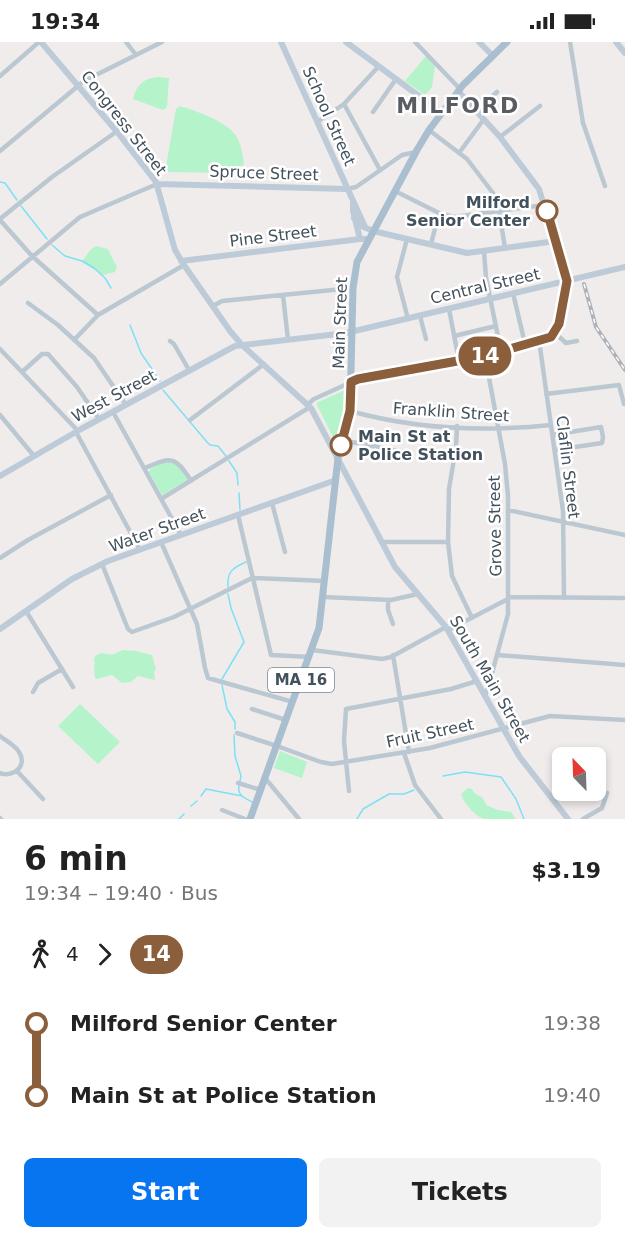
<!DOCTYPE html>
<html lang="en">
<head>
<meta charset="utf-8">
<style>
	:root { --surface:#fff; --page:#f2f2f2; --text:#222; --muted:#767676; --accent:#0675ef }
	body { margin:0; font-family:"DejaVu Sans",sans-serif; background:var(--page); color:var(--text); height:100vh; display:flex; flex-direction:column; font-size:22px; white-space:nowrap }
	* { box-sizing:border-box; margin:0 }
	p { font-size:20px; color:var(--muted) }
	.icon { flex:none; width:33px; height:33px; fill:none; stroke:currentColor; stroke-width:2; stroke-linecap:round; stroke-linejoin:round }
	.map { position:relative; height:777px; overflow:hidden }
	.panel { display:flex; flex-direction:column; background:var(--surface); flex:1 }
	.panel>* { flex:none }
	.badge { padding:0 12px; border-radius:20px; font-size:21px; line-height:39px }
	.needle { width:39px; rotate:337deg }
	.controls { position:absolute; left:552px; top:705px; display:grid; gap:12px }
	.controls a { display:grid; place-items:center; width:54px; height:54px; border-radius:9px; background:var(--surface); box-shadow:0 3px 9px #0003; font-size:30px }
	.map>.badge { position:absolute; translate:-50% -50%; box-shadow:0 0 0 3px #fff }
	.legs { display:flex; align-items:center; gap:9px; height:66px; padding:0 24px; font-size:20px }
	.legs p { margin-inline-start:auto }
	.overview { display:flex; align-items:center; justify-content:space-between; height:102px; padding:0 24px }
	h1 { font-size:33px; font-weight:700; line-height:45px }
	.primary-button { display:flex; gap:12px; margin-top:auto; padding:12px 24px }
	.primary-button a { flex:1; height:69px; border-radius:9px; background:var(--accent); color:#fff; font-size:24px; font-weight:700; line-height:69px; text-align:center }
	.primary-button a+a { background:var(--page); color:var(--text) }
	ul { padding:0 24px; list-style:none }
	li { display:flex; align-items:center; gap:21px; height:72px; font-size:22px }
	li i { display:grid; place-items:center; width:9px; height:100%; margin:0 8px; background:currentColor }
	li i::after { content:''; width:15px; height:15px; margin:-8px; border:4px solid; border-radius:50%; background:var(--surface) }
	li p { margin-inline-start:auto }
	li:first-child i { background:linear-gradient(#0000 50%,currentColor 0) }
	li:last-child i { background:linear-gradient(currentColor 50%,#0000 0) }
	.status { display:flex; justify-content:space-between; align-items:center; height:42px; padding:0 30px; background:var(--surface); direction:ltr }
	.status svg { height:16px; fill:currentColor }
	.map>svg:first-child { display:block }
	.green { fill:#b5f3cb }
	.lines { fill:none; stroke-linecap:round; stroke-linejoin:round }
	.stream { stroke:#7de0f5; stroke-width:1.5 }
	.street { stroke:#bbc8d1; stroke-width:4.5 }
	.secondary { stroke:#bdcbd8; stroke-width:6 }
	.primary { stroke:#a9becf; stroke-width:7 }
	.rail-casing { stroke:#aeb2b8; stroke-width:4 }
	.rail { stroke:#fff; stroke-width:1.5; stroke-dasharray:4.5; stroke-linecap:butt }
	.line-1-casing { stroke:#fff; stroke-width:14 }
	.line-1 { stroke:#8b5e3c; stroke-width:9 }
	.stop-1-dot { fill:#fff; stroke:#8b5e3c; stroke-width:3 }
	.labels { text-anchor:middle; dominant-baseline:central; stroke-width:5; stroke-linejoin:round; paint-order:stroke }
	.shield { fill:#fff; stroke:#7b858d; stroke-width:1.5 }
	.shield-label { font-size:15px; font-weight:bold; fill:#43515c }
	.street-label { font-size:16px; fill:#43515c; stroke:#fff }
	.stop-label { font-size:16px; font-weight:bold; fill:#43515c; stroke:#fff; text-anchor:end }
	.district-label { font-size:22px; font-weight:bold; letter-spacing:1.5px; fill:#595d62; stroke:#fff }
</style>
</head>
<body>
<div class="status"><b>19:34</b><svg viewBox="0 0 49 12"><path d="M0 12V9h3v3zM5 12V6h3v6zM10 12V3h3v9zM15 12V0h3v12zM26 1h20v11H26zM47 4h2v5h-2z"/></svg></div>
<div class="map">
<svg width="625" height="777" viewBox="0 0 625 777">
	<rect width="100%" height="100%" fill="#f0ecec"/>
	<path class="green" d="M426,14L435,24L432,45L425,53L405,39Z
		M158,35L169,36L167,65L163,68L133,57C136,44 143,36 158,35Z
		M180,64C196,69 227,79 236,94C242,103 242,112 244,122L234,131L165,130L176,67Z
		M96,204L108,207L114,220L117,224L115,230L103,233L82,220L90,208Z
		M345,348V369L338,397L335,399L316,361Z
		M163,420C179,419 181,426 188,438L162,453L149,430L151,426Z
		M123,608L136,609L152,613L156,627L154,630L155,638L138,634L131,640L122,641L112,633L96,637C92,631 96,623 94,616C100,607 106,614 114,612C117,611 120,609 123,608Z
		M80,662L120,700L98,722L58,684Z
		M280,709L307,720L302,736L274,726Z
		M468,746L472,747L474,751L483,756L486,763L498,768L511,770L516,777C506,777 494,777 485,777C475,775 464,761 461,752Z"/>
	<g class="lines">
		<path class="stream" d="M0,140L5,141L17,158
			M21,164L47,197
			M52,203L65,214L82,219L94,226L105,236L111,246
			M130,283L141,311L160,339
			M163,348L207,400L210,403L218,404L226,414
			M229,419L237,431L238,443
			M239,451L240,468
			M228,545C227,530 232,526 246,520
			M222,637L244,600L231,566L228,552
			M222,643L227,667L235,680V687
			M234,693L235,714L241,734L240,739
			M443,734L465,730L501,735L516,757L524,777
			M239,744C237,754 245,756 252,760
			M201,754L206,747L242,754
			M191,764L197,759
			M179,777L184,772
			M357,777L363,767L389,752H404L414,748"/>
		<path class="street" d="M126,0L136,13
			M415,0L460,47
			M570,0L583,81L605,144
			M0,34L39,0
			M344,62L380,128
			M477,68L497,50
			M373,70L396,37
			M317,80L344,62L379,24
			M429,88L467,117L493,151L499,169L505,206
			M500,95L540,64
			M0,109L84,39L162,0
			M459,111L484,77
			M347,147L356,145L402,113L416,110
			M395,149L439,171L454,175L544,163
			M0,177L52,135L116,90
			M0,178L32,214L98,273
			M407,197L397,235L408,277
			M431,202L439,171
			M484,209L486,236L501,309
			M0,242L80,175L157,142
			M513,251L525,302
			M283,253L288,298
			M28,261L58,283L94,316L126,363
			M213,264L222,259L353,246
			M449,267L459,319
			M420,274L426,297
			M555,291L566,301L577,299
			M454,294L496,284
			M74,298L98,273L184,223
			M539,298L563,469L564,556
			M170,299L174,302L189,328
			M0,307L78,389
			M22,330L42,312H48L77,345L99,377
			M546,352L619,343L624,362
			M308,362L314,357L358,337L485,314L551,295L559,282L567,239
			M350,369C415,387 484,390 551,383
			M113,370L181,493
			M0,373L34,414
			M190,378L264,322
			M457,384L456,405L449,447L448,500L452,534L472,576
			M76,390L140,508
			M552,393L601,385L603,395L602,401L555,408
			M342,398L403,410
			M145,426C171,415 175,413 191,439
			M161,457L310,365
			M272,461L285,510
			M508,468L625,493
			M238,473L271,613L310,615
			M161,500L197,582L205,626L208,636L293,660
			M381,500H448
			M0,516L28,498L111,453
			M102,522L128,587L132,590L174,575L252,536L325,539
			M323,555L391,558L418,552
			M508,555L625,556
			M388,558V568L393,582
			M26,569L73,645
			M448,588L508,557
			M312,608L382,617L391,615L446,585
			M393,613L409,710
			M497,613L625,623
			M33,650L38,641L62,627
			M485,653L488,646L508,572V454L505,422L485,314
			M252,667L286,678
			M237,691L277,704
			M0,694C6,699 15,703 19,710C28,724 13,736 0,731
			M277,704L321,720L332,722L430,706L550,674L625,678
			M404,711L415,743L441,777
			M17,729L43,757
			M265,736L299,777
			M238,741L261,748
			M349,749L344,699L346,667L451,647L477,639
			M222,768L245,777
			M0,776L1,777
			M583,777L602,766L607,751"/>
		<path class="secondary" d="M41,0L118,91L156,140L175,208L184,223L230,289L242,303L311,366L395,525L446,585L519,714L568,777
			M281,0L365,185
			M346,0L442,71
			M479,0L492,13
			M616,0L625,11
			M458,49L500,95L539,147L567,239
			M157,142L347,147
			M353,159V169L360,197
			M354,176L359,183L373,189L467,211L556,199
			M181,219L360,197H368
			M0,434L81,387L235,304L346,291L625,225
			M0,587L72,537L108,519L336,438"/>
		<path class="primary" d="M250,777L319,586L338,416L350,369L353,246L357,220L417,108L429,88L463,43L507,0"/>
		<g class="rail-casing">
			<path id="rail" d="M584,242L596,285L625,328"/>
		</g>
		<use href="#rail" class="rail"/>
	</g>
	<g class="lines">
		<g class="line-1-casing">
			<path id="line-1" d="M341,403L350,369L351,340L358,337L485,314L551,295L559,282L567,239L547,169"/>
		</g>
		<use href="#line-1" class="line-1"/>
	</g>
	<g class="stop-1-dot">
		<circle cx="547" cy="169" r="10"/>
		<circle cx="341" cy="403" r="10"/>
	</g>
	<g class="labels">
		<rect class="shield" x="268" y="626" width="66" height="24" rx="4.5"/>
		<g class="shield-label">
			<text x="301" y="638">MA 16</text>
		</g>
		<g class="street-label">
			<text transform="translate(329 74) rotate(66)">School Street</text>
			<text transform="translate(124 81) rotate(52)">Congress Street</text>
			<text transform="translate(264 131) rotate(2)">Spruce Street</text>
			<text transform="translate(273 194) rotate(-7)">Pine Street</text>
			<text transform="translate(485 244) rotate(-13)">Central Street</text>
			<text transform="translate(340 281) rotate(-88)">Main Street</text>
			<text transform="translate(114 354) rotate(-28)">West Street</text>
			<text transform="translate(451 370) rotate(4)">Franklin Street</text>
			<text transform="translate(568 425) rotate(83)">Claflin Street</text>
			<text transform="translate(495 484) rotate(-91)">Grove Street</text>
			<text transform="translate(157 488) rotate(-20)">Water Street</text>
			<text transform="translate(490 637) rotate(60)">South Main Street</text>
			<text transform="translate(430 691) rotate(-12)">Fruit Street</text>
		</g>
		<g class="stop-label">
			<text x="530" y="160">Milford<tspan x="530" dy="18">Senior Center</tspan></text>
			<text x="358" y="394" text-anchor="start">Main St at<tspan x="358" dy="18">Police Station</tspan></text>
		</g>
		<g class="district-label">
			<text x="458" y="63">MILFORD</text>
		</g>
	</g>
</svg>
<div class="controls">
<a><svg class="needle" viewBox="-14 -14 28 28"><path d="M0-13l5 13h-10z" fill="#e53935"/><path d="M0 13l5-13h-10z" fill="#767676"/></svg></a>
</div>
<b class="badge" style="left:485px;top:314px;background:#8b5e3c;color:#fff">14</b>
</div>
<section class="panel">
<div class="overview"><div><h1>6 min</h1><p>19:34 – 19:40 · Bus</p></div><b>$3.19</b></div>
<div class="legs"><svg class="icon" aria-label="walk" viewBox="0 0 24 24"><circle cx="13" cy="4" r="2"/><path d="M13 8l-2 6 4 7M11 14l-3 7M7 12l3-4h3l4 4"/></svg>4<svg class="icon" aria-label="forward" viewBox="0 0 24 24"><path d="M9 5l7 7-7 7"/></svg><b class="badge" style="background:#8b5e3c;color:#fff">14</b></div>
<ul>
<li><i style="color:#8b5e3c"></i><b>Milford Senior Center</b><p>19:38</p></li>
<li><i style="color:#8b5e3c"></i><b>Main St at Police Station</b><p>19:40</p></li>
</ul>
<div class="primary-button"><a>Start</a><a>Tickets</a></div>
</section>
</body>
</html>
